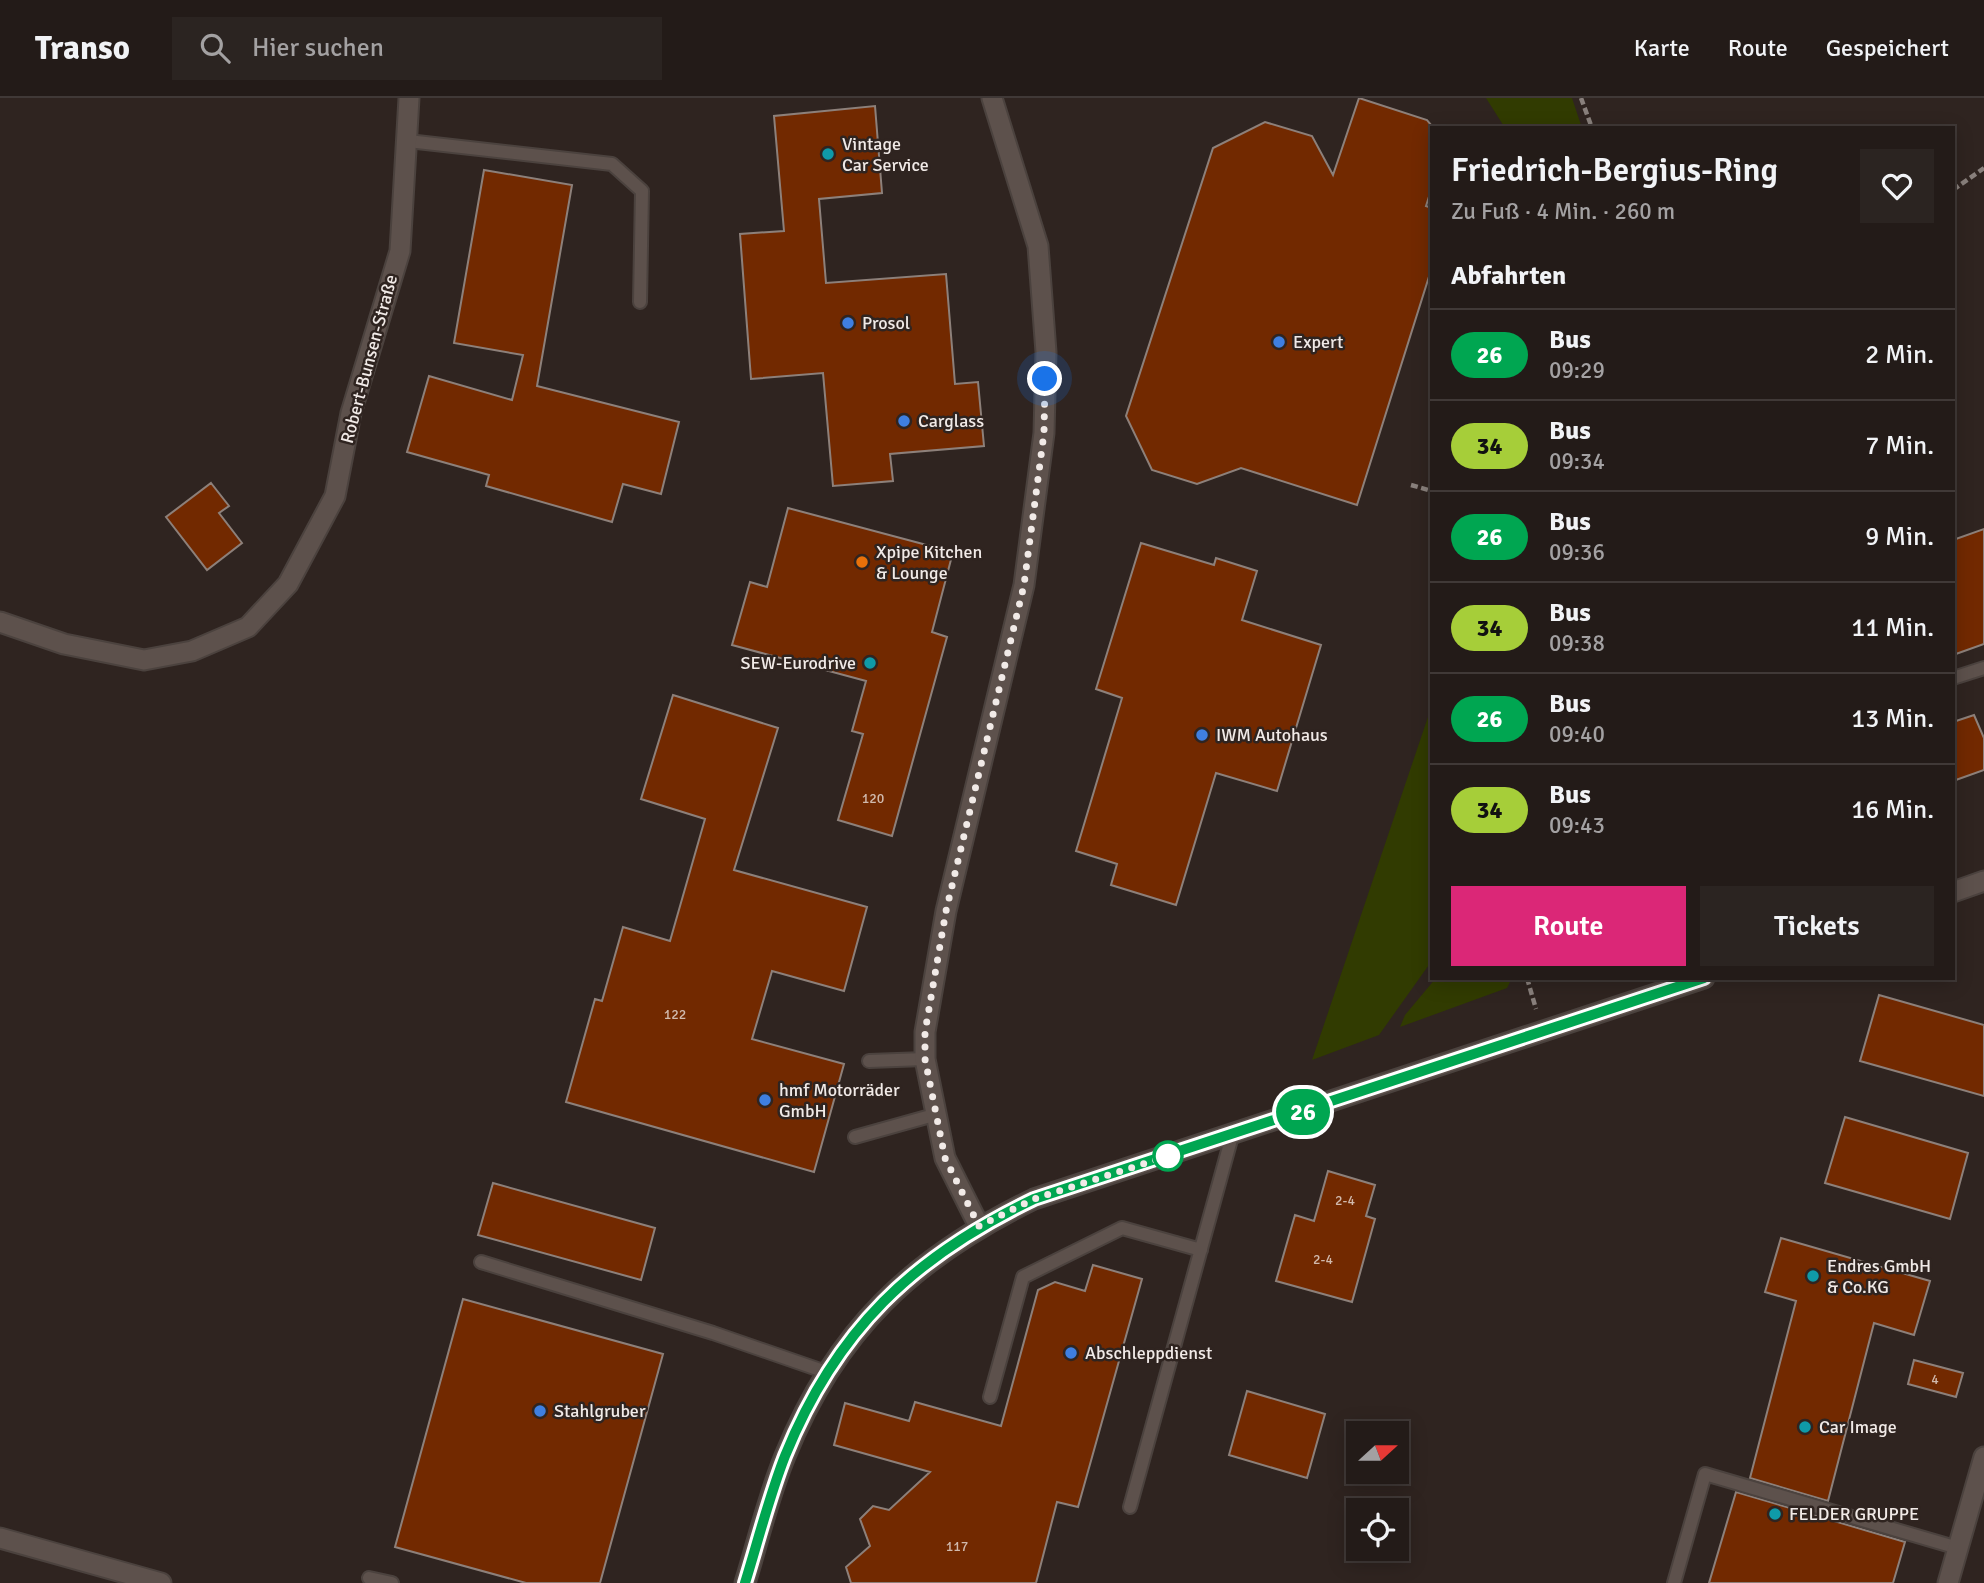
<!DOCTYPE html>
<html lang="de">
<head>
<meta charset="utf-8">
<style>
	:root { --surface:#231b18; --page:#2b2421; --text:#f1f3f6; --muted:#a3a1a2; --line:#403937; --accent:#db2777 }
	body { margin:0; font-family:Signika,sans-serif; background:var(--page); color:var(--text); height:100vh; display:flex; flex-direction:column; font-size:26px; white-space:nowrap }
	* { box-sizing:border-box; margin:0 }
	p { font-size:23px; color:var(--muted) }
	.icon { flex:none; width:38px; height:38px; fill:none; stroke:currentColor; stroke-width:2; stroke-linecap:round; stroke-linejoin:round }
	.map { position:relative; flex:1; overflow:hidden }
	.sheet { position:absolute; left:1430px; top:28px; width:525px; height:854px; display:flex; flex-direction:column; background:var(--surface); border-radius:0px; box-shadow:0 4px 18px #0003,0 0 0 2px var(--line) }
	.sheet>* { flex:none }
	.badge { padding:0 14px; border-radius:23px; font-size:24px; line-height:46px }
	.needle { width:46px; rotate:69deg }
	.fabs { position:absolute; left:1346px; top:1323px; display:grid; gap:14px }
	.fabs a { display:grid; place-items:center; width:63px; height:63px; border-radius:0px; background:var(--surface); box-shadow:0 4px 18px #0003,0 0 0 2px var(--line); font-size:35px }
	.you { position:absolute; width:35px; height:35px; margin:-18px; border:5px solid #fff; border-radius:50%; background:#1a73e8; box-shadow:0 0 0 10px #1a73e833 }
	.map>.badge { position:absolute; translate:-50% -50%; box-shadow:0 0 0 4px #fff }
	h2 { padding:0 21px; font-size:26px; line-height:63px }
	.round { display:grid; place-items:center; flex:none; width:74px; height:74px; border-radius:0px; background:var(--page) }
	.head { display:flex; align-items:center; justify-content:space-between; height:119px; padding:0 21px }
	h1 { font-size:33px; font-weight:600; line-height:52px }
	.action { display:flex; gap:14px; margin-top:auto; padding:14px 21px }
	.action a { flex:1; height:80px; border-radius:0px; background:var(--accent); color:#fff; font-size:28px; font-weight:600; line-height:80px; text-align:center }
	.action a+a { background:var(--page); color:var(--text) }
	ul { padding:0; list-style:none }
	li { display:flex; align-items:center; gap:21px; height:91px; padding:0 21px; border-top:2px solid var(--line) }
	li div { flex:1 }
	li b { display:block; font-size:26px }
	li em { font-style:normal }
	li .badge { min-width:77px; font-weight:700; text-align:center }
	header { display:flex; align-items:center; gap:42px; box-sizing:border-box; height:98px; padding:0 35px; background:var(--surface); border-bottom:2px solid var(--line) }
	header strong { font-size:33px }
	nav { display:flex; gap:38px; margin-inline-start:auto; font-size:24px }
	.search { width:490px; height:63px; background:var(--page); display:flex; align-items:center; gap:18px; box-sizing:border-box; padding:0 24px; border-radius:0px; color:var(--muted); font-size:26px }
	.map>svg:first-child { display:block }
	.green { fill:#313b01 }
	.building { fill:#722900; stroke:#8d807a; stroke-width:2 }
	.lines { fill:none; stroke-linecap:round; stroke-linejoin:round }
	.service-casing { stroke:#4b423e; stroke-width:16 }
	.minor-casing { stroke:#4b423e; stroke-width:23 }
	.tertiary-casing { stroke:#4b423e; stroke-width:23 }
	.path { stroke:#89807c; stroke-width:4.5; stroke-dasharray:7 3.5; stroke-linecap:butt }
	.service { stroke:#5d514c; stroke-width:12 }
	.minor { stroke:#5d514c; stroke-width:19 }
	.tertiary { stroke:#5d514c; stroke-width:19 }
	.line-casing { stroke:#fff; stroke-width:16 }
	.line { stroke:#00a651; stroke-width:10 }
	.walk { stroke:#f1eae7; stroke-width:7; stroke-dasharray:0 12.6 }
	.culture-dot { fill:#0f9aa8; stroke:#2f2420; stroke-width:2.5 }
	.shop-dot { fill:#3f7fe0; stroke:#2f2420; stroke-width:2.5 }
	.food-dot { fill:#e8710a; stroke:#2f2420; stroke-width:2.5 }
	.stop-dot { fill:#fff; stroke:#00a651; stroke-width:3.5 }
	.labels { text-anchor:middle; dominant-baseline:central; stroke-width:5; stroke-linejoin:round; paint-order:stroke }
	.number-label { font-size:14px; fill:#d1baad }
	.poi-label { font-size:18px; fill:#f1eae7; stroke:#2f2420; text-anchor:start }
	.street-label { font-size:18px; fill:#f1eae7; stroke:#2f2420 }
</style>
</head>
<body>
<header>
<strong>Transo</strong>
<div class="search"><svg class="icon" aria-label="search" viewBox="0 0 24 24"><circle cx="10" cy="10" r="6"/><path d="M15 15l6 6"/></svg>Hier suchen</div>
<nav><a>Karte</a><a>Route</a><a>Gespeichert</a></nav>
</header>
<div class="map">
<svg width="1984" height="1485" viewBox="0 0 1984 1485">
	<rect width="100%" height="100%" fill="#2f2420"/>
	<path class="green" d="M1486,0H1572L1582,30H1505Z
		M1431,610V864L1379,937L1312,962Z
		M1436,880H1512L1507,890L1400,929L1405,917Z"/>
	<path class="building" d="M1359,0L1427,22L1432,28V89L1426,108L1432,110V169L1357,407L1241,370L1197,386L1152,372L1126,318L1213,50L1265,24L1312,38L1333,77Z
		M875,8L882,95L819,101L826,185L946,176L955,286L978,284L984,348L890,356L893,383L833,388L823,275L751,281L740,136L784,133L774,18Z
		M484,72L572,87L537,288L679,324L661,396L623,386L612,424L486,388L489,377L407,354L429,278L512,302L523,257L454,245Z
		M211,385L229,408L219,415L242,445L207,472L166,419Z
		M788,410L953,454L932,534L947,539L892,738L838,722L863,636L852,633L866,583L732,547L750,484L767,489Z
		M1984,431V546L1953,557V442Z
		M1141,445L1214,467L1216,460L1257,473L1242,522L1321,547L1277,693L1216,675L1176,807L1111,787L1117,766L1076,753L1122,600L1096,591Z
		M673,597L778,630L734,772L867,809L844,893L772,873L752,941L844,966L814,1074L566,1004L595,901L602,903L623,829L670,843L705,721L641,701Z
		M1974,617L1984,640V672L1953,683V624Z
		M1879,897L1984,927V998L1860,963Z
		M1845,1019L1968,1055L1950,1121L1825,1085Z
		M1328,1073L1375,1087L1366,1118L1375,1121L1352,1204L1276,1183L1295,1117L1314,1123Z
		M493,1085L655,1130L641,1182L478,1137Z
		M1781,1140L1930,1183L1914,1237L1874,1225L1828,1403L1750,1380L1796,1203L1765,1194Z
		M1093,1167L1142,1181L1078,1409L1057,1404L1036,1485H851L846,1469L870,1448L860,1421L873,1408L889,1412L930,1374L834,1347L845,1305L909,1323L915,1304L1001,1328L1038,1192L1055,1184L1085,1193Z
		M463,1201L663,1256L600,1485H526L395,1449Z
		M1914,1262L1963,1275L1956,1299L1908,1286Z
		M1247,1293L1325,1316L1307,1380L1229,1357Z
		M1736,1394L1905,1444L1893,1485H1709Z"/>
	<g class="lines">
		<g class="service-casing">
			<path id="service" d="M408,43L612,66L642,93L640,204
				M1953,580L1984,570
				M869,963L925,961
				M855,1039L934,1017
				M481,1164L713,1235L826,1274
				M990,1299L1023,1179L1122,1130L1201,1152
				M1130,1409L1232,1038
				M369,1480L392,1485
				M1674,1485L1705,1376L1958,1450"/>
		</g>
		<g class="minor-casing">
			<path id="minor" d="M0,524L64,546L144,562L192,553L248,529L288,486L335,398L351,315L400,153L409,0
				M0,1440L161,1485
				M1948,1485L1984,1359"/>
		</g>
		<g class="tertiary-casing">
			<path id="tertiary" d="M1953,794L1984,783
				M979,1128L945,1060L925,961V934L946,813L1024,487L1044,335L1046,254L1038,148L992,0
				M745,1485C758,1443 768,1399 785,1358C836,1232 913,1160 1034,1101L1704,880"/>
		</g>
		<path class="path" d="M1581,0L1592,30
			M1953,92L1984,70
			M1411,387L1432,393
			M1527,880L1536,911"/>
		<use href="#service" class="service"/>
		<use href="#minor" class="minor"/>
		<use href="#tertiary" class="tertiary"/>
	</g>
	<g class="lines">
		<g class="line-casing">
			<path id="line" d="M745,1485C758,1443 769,1399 785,1358C836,1232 913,1159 1034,1101L1704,880"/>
		</g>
		<use href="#line" class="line"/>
		<path class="walk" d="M1045,281L1044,335L1024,487L946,813L925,934V961L945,1060L979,1128L1034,1101L1168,1058"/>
	</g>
	<g class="culture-dot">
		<circle cx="828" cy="56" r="7"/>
		<circle cx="870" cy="565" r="7"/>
		<circle cx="1813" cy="1178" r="7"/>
		<circle cx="1805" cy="1329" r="7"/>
		<circle cx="1775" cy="1416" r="7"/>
	</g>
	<g class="shop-dot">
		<circle cx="848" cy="225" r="7"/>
		<circle cx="1279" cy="244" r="7"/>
		<circle cx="904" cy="323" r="7"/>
		<circle cx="1202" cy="637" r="7"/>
		<circle cx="765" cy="1002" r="7"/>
		<circle cx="1071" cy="1255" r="7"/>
		<circle cx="540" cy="1313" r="7"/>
	</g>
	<circle class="food-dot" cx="862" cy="464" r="7"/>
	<circle class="stop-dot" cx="1168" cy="1058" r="14"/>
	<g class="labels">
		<g class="number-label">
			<text x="873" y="700">120</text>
			<text x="675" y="916">122</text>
			<text x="1345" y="1102">2-4</text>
			<text x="1323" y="1161">2-4</text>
			<text x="1935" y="1281">4</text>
			<text x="957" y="1448">117</text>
		</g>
		<g class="poi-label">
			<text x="842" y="46">Vintage<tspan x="842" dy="21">Car Service</tspan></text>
			<text x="862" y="225">Prosol</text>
			<text x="1293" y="244">Expert</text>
			<text x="918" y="323">Carglass</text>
			<text x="876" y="454">Xpipe Kitchen<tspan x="876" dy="21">&amp; Lounge</tspan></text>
			<text x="856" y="565" text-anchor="end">SEW-Eurodrive</text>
			<text x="1216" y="637">IWM Autohaus</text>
			<text x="779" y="992">hmf Motorräder<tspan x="779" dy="21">GmbH</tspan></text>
			<text x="1827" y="1168">Endres GmbH<tspan x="1827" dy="21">&amp; Co.KG</tspan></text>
			<text x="1085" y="1255">Abschleppdienst</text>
			<text x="554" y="1313">Stahlgruber</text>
			<text x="1819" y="1329">Car Image</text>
			<text x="1789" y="1416">FELDER GRUPPE</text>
		</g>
		<g class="street-label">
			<text transform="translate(369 261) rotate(-75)">Robert-Bunsen-Straße</text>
		</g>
	</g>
</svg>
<div class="fabs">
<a><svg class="needle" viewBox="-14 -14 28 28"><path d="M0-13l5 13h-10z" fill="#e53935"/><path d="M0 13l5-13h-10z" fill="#a3a1a2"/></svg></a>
<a><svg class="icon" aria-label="locate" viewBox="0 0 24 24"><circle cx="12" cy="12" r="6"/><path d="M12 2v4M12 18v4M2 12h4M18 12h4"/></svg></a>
</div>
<div class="you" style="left:1045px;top:281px"></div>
<b class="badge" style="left:1303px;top:1014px;background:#00a651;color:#fff">26</b>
<section class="sheet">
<div class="head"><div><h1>Friedrich-Bergius-Ring</h1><p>Zu Fuß · 4 Min. · 260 m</p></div><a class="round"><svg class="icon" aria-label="heart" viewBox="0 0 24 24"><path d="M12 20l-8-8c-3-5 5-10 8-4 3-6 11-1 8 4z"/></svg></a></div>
<h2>Abfahrten</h2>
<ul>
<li><span class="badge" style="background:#00a651;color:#fff">26</span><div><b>Bus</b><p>09:29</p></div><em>2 Min.</em></li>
<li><span class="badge" style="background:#a6ce39;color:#111">34</span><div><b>Bus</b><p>09:34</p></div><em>7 Min.</em></li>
<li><span class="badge" style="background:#00a651;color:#fff">26</span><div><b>Bus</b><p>09:36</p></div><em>9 Min.</em></li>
<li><span class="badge" style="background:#a6ce39;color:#111">34</span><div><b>Bus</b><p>09:38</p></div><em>11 Min.</em></li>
<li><span class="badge" style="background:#00a651;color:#fff">26</span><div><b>Bus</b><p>09:40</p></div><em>13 Min.</em></li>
<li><span class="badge" style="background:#a6ce39;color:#111">34</span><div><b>Bus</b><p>09:43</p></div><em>16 Min.</em></li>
</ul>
<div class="action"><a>Route</a><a>Tickets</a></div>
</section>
</div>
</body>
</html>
